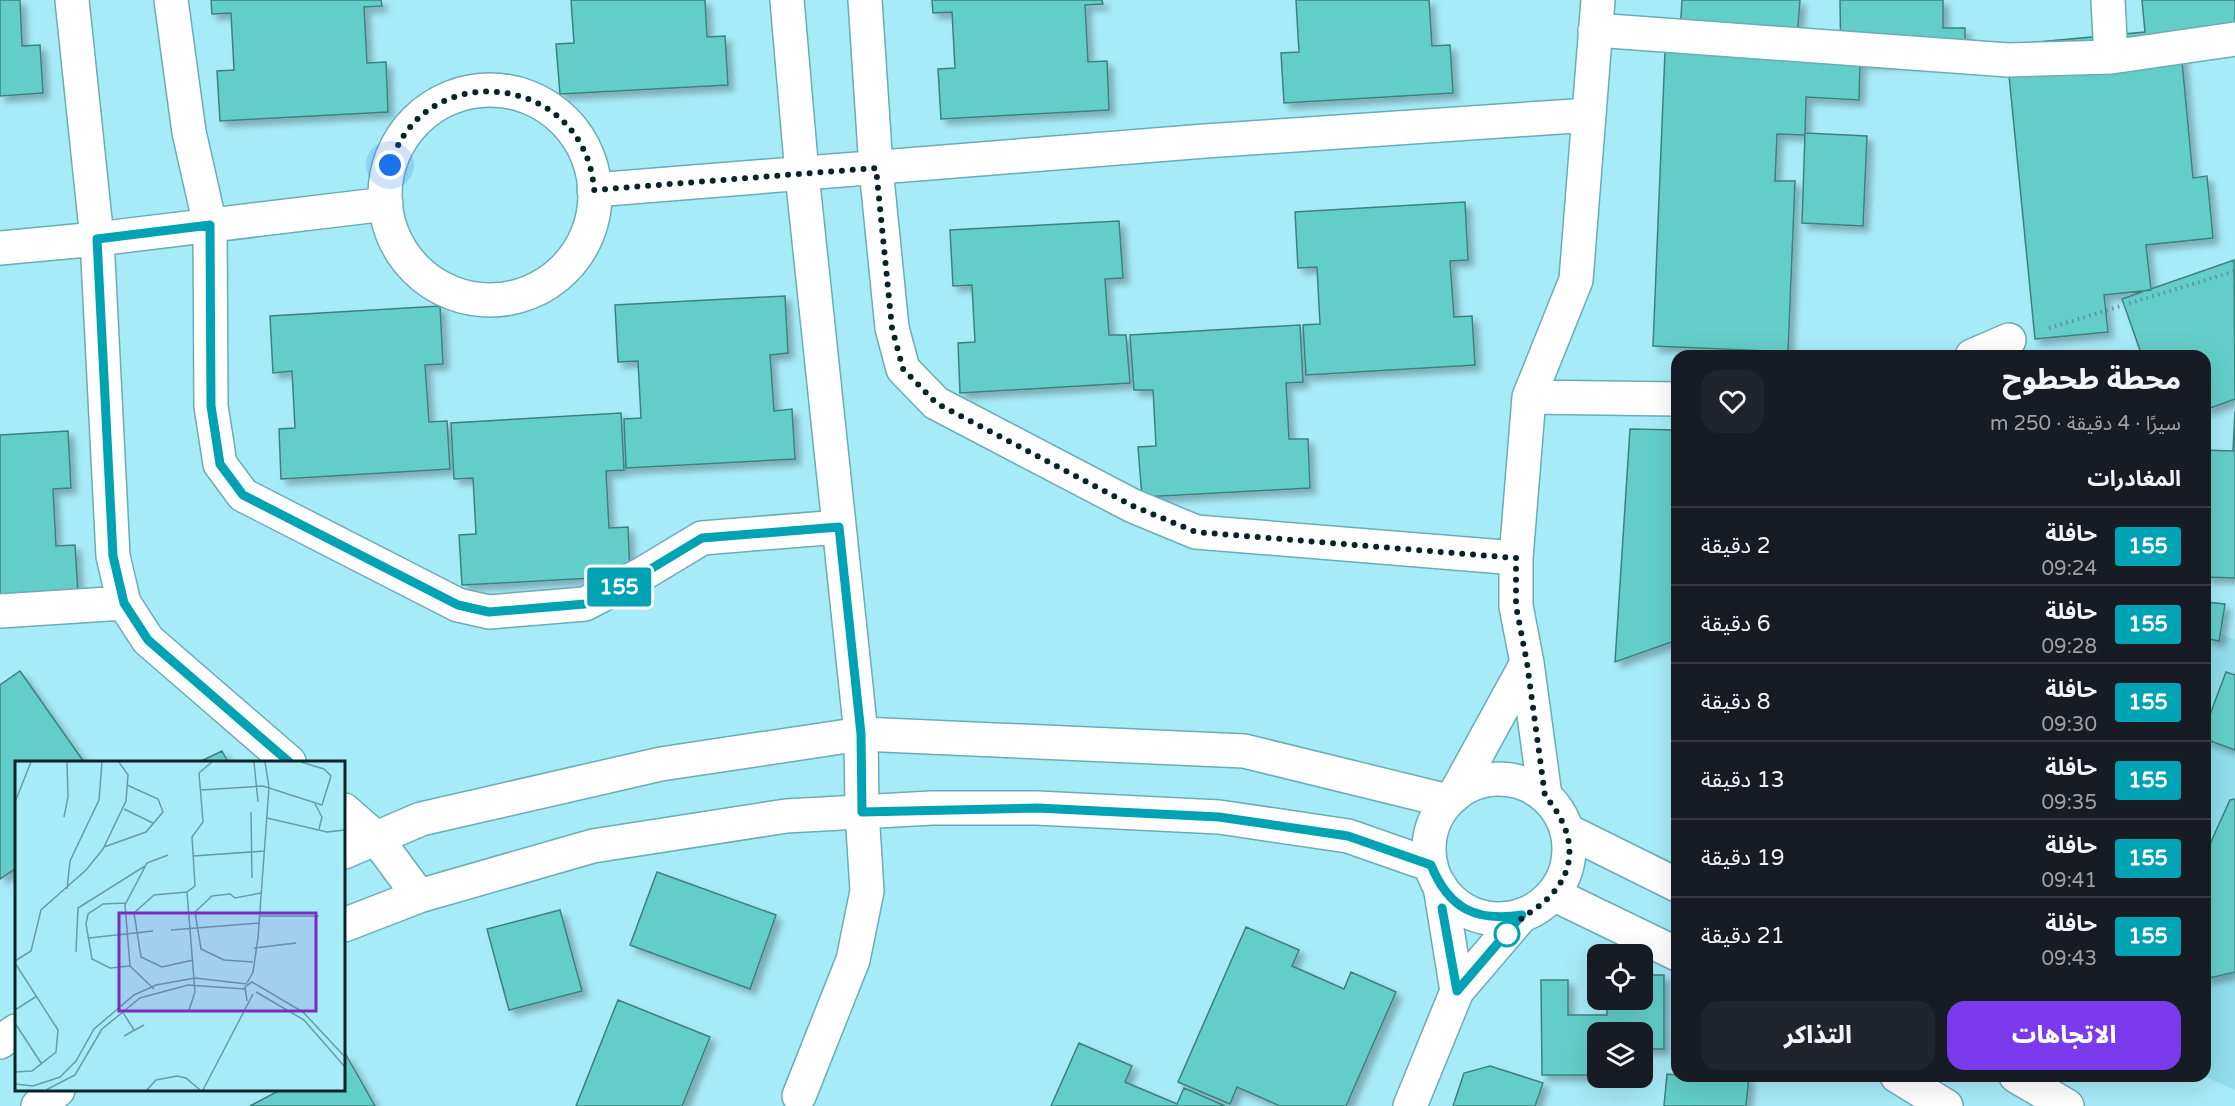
<!DOCTYPE html>
<html lang="ar">
<head>
<meta charset="utf-8">
<style>
	:root { --surface:#171b24; --page:#20242c; --text:#f1f3f6; --muted:#9ea1a6; --line:#363941; --accent:#7c3aed }
	body { margin:0; font-family:"Varela Round","Noto Sans Arabic",sans-serif; background:var(--page); color:var(--text); direction:rtl; height:100vh; display:flex; flex-direction:column; font-size:22px; white-space:nowrap }
	* { box-sizing:border-box; margin:0 }
	p { font-size:20px; color:var(--muted) }
	.icon { flex:none; width:33px; height:33px; fill:none; stroke:currentColor; stroke-width:2; stroke-linecap:round; stroke-linejoin:round }
	.map { position:relative; flex:1; overflow:hidden; direction:ltr }
	.sheet { position:absolute; left:1671px; top:350px; width:540px; height:732px; display:flex; flex-direction:column; background:var(--surface); border-radius:18px; box-shadow:0 6px 24px #0002; direction:rtl }
	.sheet>* { flex:none }
	.badge { padding:0 12px; border-radius:4px; font-size:21px; line-height:39px }
	.controls { position:absolute; left:1587px; top:944px; display:grid; gap:12px }
	.controls a { display:grid; place-items:center; width:66px; height:66px; border-radius:12px; background:var(--surface); box-shadow:0 6px 24px #0002; font-size:30px }
	.you { position:absolute; width:30px; height:30px; margin:-15px; border:4px solid #fff; border-radius:50%; background:#1a73e8; box-shadow:0 0 0 9px #1a73e833 }
	.map>.badge { position:absolute; translate:-50% -50%; box-shadow:0 0 0 3px #fff }
	h2 { padding:0 30px; font-size:22px; line-height:54px }
	.round { display:grid; place-items:center; flex:none; width:63px; height:63px; border-radius:18px; background:var(--page) }
	.headline { display:flex; align-items:center; justify-content:space-between; height:102px; padding:0 30px }
	h1 { font-size:28px; font-weight:800; line-height:45px }
	.button { display:flex; gap:12px; margin-top:auto; padding:12px 30px }
	.button a { flex:1; height:69px; border-radius:18px; background:var(--accent); color:#fff; font-size:24px; font-weight:800; line-height:69px; text-align:center }
	.button a+a { background:var(--page); color:var(--text) }
	ul { padding:0; list-style:none }
	li { display:flex; align-items:center; gap:18px; height:78px; padding:0 30px; border-top:2px solid var(--line) }
	li div { flex:1 }
	li b { display:block; font-size:22px }
	li em { font-style:normal }
	li .badge { min-width:66px; font-weight:700; text-align:center }
	.map>svg:first-child { display:block }
	.built { fill:#91ddec }
	.building { fill:#64cec9; stroke:#3e817e; stroke-width:1.5; filter:url(#shadow) }
	.lines { fill:none; stroke-linecap:round; stroke-linejoin:round }
	.minor-casing { stroke:#6aacb8; stroke-width:36 }
	.tertiary-casing { stroke:#6aacb8; stroke-width:36 }
	.path { stroke:#61939d; stroke-width:4; stroke-dasharray:1.5 4.5; stroke-linecap:butt }
	.minor { stroke:#fff; stroke-width:33 }
	.tertiary { stroke:#fff; stroke-width:33 }
	.line-casing { stroke:#fff; stroke-width:14 }
	.line { stroke:#00a3b4; stroke-width:9 }
	.walk { stroke:#082429; stroke-width:6; stroke-dasharray:0 10.8 }
	.stop-dot { fill:#fff; stroke:#00a3b4; stroke-width:3 }
	.inset-road { fill:none; stroke:#689ba5; stroke-width:1.5 }
	.view { fill:#7b2cbf; fill-opacity:0.15; stroke:#7b2cbf; stroke-width:3 }
	.inset-edge { fill:none; stroke:#082429; stroke-width:3 }
</style>
</head>
<body>
<div class="map">
<svg width="2235" height="1106" viewBox="0 0 2235 1106">
	<defs>
		<filter id="shadow"><feDropShadow dx="5.5" dy="5.5" stdDeviation="3" flood-color="#0004"/></filter>
	</defs>
	<rect width="100%" height="100%" fill="#a8ebf8"/>
	<path class="built" d="M2205,627L2235,640V1090L2204,1076Z"/>
	<path class="building" d="M0,0H20L22,46L40,45L43,93L0,96Z
		M211,0H381L382,6L364,7L367,63L386,62L388,112L220,121L217,71L234,70L231,13L212,14Z
		M571,0H705L707,37L725,36L728,85L560,94L556,44L574,43Z
		M932,0H1102L1103,4L1085,5L1088,62L1107,61L1109,110L941,119L938,69L955,68L952,12L933,13Z
		M1296,0H1429L1432,46L1450,45L1453,93L1284,103L1281,53L1299,52Z
		M1682,0H1800L1797,39L1680,32Z
		M1840,0H1943V28H1965V62L1841,63Z
		M2142,0H2235V45L2181,51L2193,178L2207,176L2213,238L2146,245L2151,290L2104,295L2108,332L2035,339L2006,45L2145,32Z
		M1665,52L1790,57V61L1860,63L1859,100L1806,97L1805,135L1777,134L1775,181H1795L1788,352L1653,346Z
		M1805,133L1867,136L1863,226L1802,223Z
		M1465,202L1468,260L1450,261L1454,317L1472,316L1475,365L1306,375L1303,325L1320,324L1317,267L1298,268L1295,212Z
		M1119,221L1123,278L1105,279L1109,335H1126L1130,383L960,393L958,343L975,342L972,285L953,286L950,230Z
		M2234,260L2235,399L2205,410V356H2142L2122,299Z
		M785,296L788,353L770,355L774,411L792,409L795,459L626,468L624,419L641,418L638,361L618,362L615,305Z
		M440,306L443,364L425,365L429,422L447,421L450,469L281,479L279,429L295,428L292,371L273,373L270,316Z
		M1300,325L1303,382L1286,383L1289,439H1308L1310,488L1142,497L1138,447L1156,446L1153,390H1134L1130,335Z
		M2235,411V578L2205,577V450L2233,451Z
		M621,413L624,470L606,471L609,528L628,527L630,576L462,585L459,535L476,534L473,478L454,479L451,423Z
		M1630,429L1677,430V640L1615,662Z
		M68,431L71,488L53,489L56,546L75,545L78,593L0,598V435Z
		M2205,602L2225,604L2219,641L2205,638Z
		M20,671L84,762H16V868L0,879V685Z
		M2226,672L2235,675V750L2205,739V728Z
		M222,751L228,762H199Z
		M2235,799V972L2205,979V855L2230,800Z
		M657,872L776,915L750,989L630,945Z
		M560,910L582,991L509,1010L487,929Z
		M1246,927L1299,950L1292,966L1344,989L1351,972L1396,992L1346,1106H1280L1237,1087L1230,1104L1178,1082Z
		M1642,975H1664V1049H1642V1032H1598V1075H1542L1541,980H1568V1015H1607V999H1642Z
		M618,1000L710,1037L682,1106H576Z
		M1079,1043L1132,1066L1125,1082L1177,1104L1184,1088L1225,1106H1051Z
		M345,1053L375,1106H250L280,1090H344Z
		M1677,1065V1076H1749L1746,1106H1664L1667,1074L1676,1075Z
		M1490,1066L1543,1083L1535,1106H1453L1464,1073Z"/>
	<g class="lines">
		<g class="minor-casing">
			<path id="minor" d="M72,0L97,239L113,556L124,603L148,640L289,762
				M171,0L189,132L210,225L211,406L220,464L243,495L458,605L489,612L585,604L644,573L702,538L839,527
				M787,0L802,174L861,734L862,811L867,891L853,960L799,1096
				M865,0L876,168L892,328L903,369L936,403L1133,506L1196,532L1516,558
				M2108,0L2111,57
				M1595,30L2008,60L2111,57L2235,39
				M385 195a105 105 0 1 1 210 0a105 105 0 1 1-210 0Z
				M594,190L1205,141L1589,115
				M0,248L97,239L386,204
				M1972,356L2009,340
				M1529,397L1677,399
				M0,611L124,603
				M1527,663L1545,796
				M1454,796L1527,663L1516,606V558L1529,397L1576,280L1598,0
				M344,810L376,838L419,896
				M1440,886L1457,991
				M1410,1106L1457,991L1522,915"/>
		</g>
		<g class="tertiary-casing">
			<path id="tertiary" d="M1429 849a70 70 0 1 1 140 0a70 70 0 1 1-140 0Z
				M1568,831L1677,885
				M344,852L421,819L661,764L861,734L1244,751L1448,801
				M1553,894L1677,954
				M344,925L419,896L593,846L786,816L932,808H1037L1219,817L1348,836L1431,865
				M0,1042L16,1031
				M1897,1076L1946,1106
				M2016,1076L2067,1106
				M38,1106L58,1090"/>
		</g>
		<path class="path" d="M2049,328L2235,271"/>
		<use href="#minor" class="minor"/>
		<use href="#tertiary" class="tertiary"/>
	</g>
	<g class="lines">
		<g class="line-casing">
			<path id="line" d="M289,762L148,640L124,603L113,556L97,239L210,225L211,406L220,464L243,495L458,605L489,612L585,604L644,573L702,538L839,527L861,734L862,812L1037,808L1219,817L1348,836L1431,865C1449,909 1476,922 1522,915L1457,991L1442,908"/>
		</g>
		<use href="#line" class="line"/>
		<path class="walk" d="M390,165C424,54 586,74 594,190L876,168L892,328L903,369L936,403L1133,506L1196,532L1516,558V606L1527,663L1545,796C1574,829 1581,869 1545,901C1531,914 1520,916 1507,934"/>
	</g>
	<circle class="stop-dot" cx="1507" cy="934" r="12"/>
	<g transform="translate(15 761)">
		<rect width="330" height="330" fill="#a8ebf8"/>
		<path class="inset-road" d="M239,1L243,41M186,29L248,25L307,44L316,15L309,8L286,1M0,41L16,1M300,43L307,56L304,68M109,48L138,62M236,51L237,117M49,56L53,36L52,1M252,57L312,71L330,69M89,86L131,71L148,51L143,38L112,24M178,95L250,90M52,128L55,100L84,39L87,1M172,131L180,231L174,249M111,142L88,143L73,153L71,163L77,198L95,207L115,205M244,155H304M156,169L244,162M74,177L138,170M239,187L281,182M61,191L63,147L130,105M178,199L147,206L126,196L119,152L139,134L172,131L180,125L177,76L188,61L184,12L197,1M0,200L16,190L26,149L71,109L88,88L111,40L113,14L104,1M238,201L209,199L186,188L180,151L197,135L215,133L220,137L246,132M0,202L43,269L41,291L17,310L0,311M232,222L238,211L243,177L254,26L250,1M139,228L115,205L110,144L132,102L153,94M241,231L289,259L330,306M232,240L230,226L237,221L288,251L330,296M0,249L22,235M107,250L119,269M0,262L26,302M109,275L129,264M0,323L18,325L45,316L61,300L79,268L119,234L141,224L180,217L232,223M31,329L60,314L87,268L125,237L173,224L230,228M132,329L141,319L162,315L171,317L185,329M188,329L238,233"/>
		<path class="view" d="M104,152H301V250H104Z"/>
		<rect width="330" height="330" class="inset-edge"/>
	</g>
</svg>
<div class="controls">
<a><svg class="icon" aria-label="locate" viewBox="0 0 24 24"><circle cx="12" cy="12" r="6"/><path d="M12 2v4M12 18v4M2 12h4M18 12h4"/></svg></a>
<a><svg class="icon" aria-label="layers" viewBox="0 0 24 24"><path d="M12 4l9 5-9 5-9-5zM3 14l9 5 9-5"/></svg></a>
</div>
<div class="you" style="left:390px;top:165px"></div>
<b class="badge" style="left:619px;top:587px;background:#00a3b4;color:#fff">155</b>
<section class="sheet">
<div class="headline"><div><h1>محطة طحطوح</h1><p>سيرًا · 4 دقيقة · 250 m</p></div><a class="round"><svg class="icon" aria-label="heart" viewBox="0 0 24 24"><path d="M12 20l-8-8c-3-5 5-10 8-4 3-6 11-1 8 4z"/></svg></a></div>
<h2>المغادرات</h2>
<ul>
<li><span class="badge" style="background:#00a3b4;color:#fff">155</span><div><b>حافلة</b><p>09:24</p></div><em>2 دقيقة</em></li>
<li><span class="badge" style="background:#00a3b4;color:#fff">155</span><div><b>حافلة</b><p>09:28</p></div><em>6 دقيقة</em></li>
<li><span class="badge" style="background:#00a3b4;color:#fff">155</span><div><b>حافلة</b><p>09:30</p></div><em>8 دقيقة</em></li>
<li><span class="badge" style="background:#00a3b4;color:#fff">155</span><div><b>حافلة</b><p>09:35</p></div><em>13 دقيقة</em></li>
<li><span class="badge" style="background:#00a3b4;color:#fff">155</span><div><b>حافلة</b><p>09:41</p></div><em>19 دقيقة</em></li>
<li><span class="badge" style="background:#00a3b4;color:#fff">155</span><div><b>حافلة</b><p>09:43</p></div><em>21 دقيقة</em></li>
</ul>
<div class="button"><a>الاتجاهات</a><a>التذاكر</a></div>
</section>
</div>
</body>
</html>
